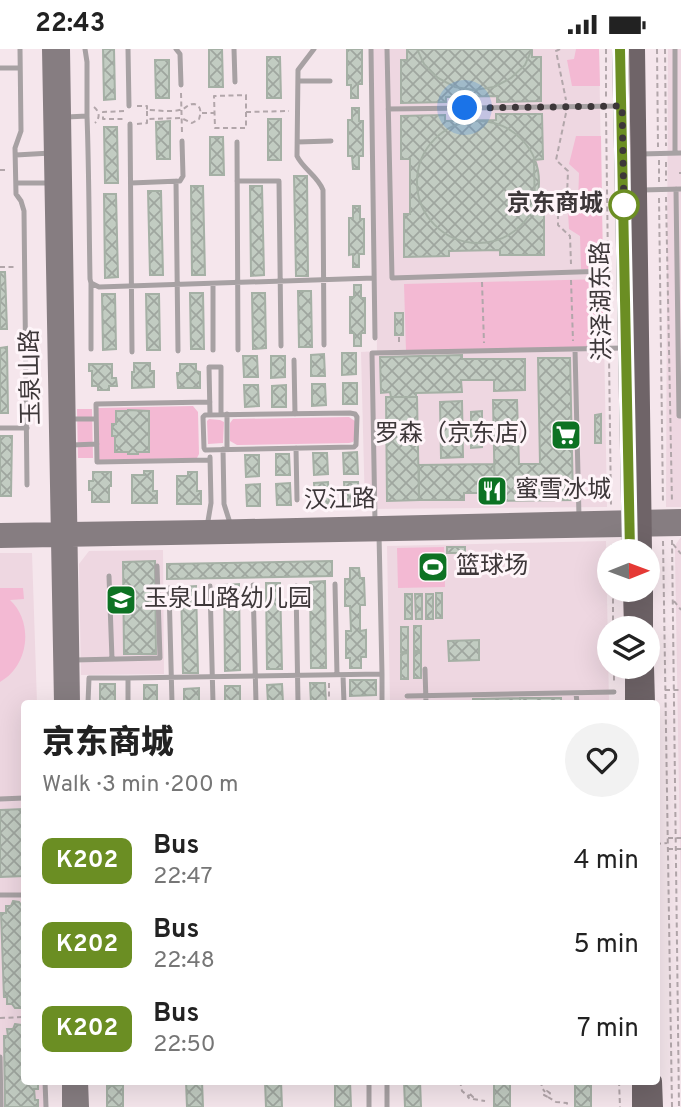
<!DOCTYPE html>
<html lang="en">
<head>
<meta charset="utf-8">
<style>
	:root { --surface:#fff; --page:#f2f2f2; --text:#222; --muted:#767676 }
	body { margin:0; font-family:Overpass,"Noto Sans SC",sans-serif; background:var(--page); color:var(--text); height:100vh; display:flex; flex-direction:column; font-size:26px; white-space:nowrap }
	* { box-sizing:border-box; margin:0 }
	p { font-size:23px; color:var(--muted) }
	.icon { flex:none; width:38px; height:38px; fill:none; stroke:currentColor; stroke-width:2; stroke-linecap:round; stroke-linejoin:round }
	.map { position:relative; flex:1; overflow:hidden }
	.side { position:absolute; left:21px; top:651px; width:639px; height:385px; display:flex; flex-direction:column; background:var(--surface); border-radius:7px; box-shadow:0 7px 28px #0002 }
	.side>* { flex:none }
	.badge { padding:0 14px; border-radius:10px; font-size:24px; line-height:46px }
	.needle { width:46px; rotate:89deg }
	.tools { position:absolute; left:597px; top:490px; display:grid; gap:14px }
	.tools a { display:grid; place-items:center; width:63px; height:63px; border-radius:50%; background:var(--surface); box-shadow:0 7px 28px #0002; font-size:35px }
	.you { position:absolute; width:35px; height:35px; margin:-18px; border:5px solid #fff; border-radius:50%; background:#1a73e8; box-shadow:0 0 0 10px #1a73e833 }
	.map>.badge { position:absolute; translate:-50% -50%; box-shadow:0 0 0 4px #fff }
	.round { display:grid; place-items:center; flex:none; width:74px; height:74px; border-radius:37px; background:var(--page) }
	.overview { display:flex; align-items:center; justify-content:space-between; height:119px; padding:0 21px }
	h1 { font-size:33px; font-weight:800; line-height:52px }
	ul { padding:0; list-style:none }
	li { display:flex; align-items:center; gap:21px; height:84px; padding:0 21px }
	li div { flex:1 }
	li b { display:block; font-size:26px }
	li em { font-style:normal }
	li .badge { min-width:77px; font-weight:700; text-align:center }
	.status { display:flex; justify-content:space-between; align-items:center; height:49px; padding:0 35px; background:var(--surface); direction:ltr }
	.status svg { height:19px; fill:currentColor }
	.map>svg:first-child { display:block }
	.built { fill:#eed7e1 }
	.green { fill:#f3b9d3 }
	.building { fill:url(#building-cross-hatch); stroke:#a5b0a5; stroke-width:2 }
	.lines { fill:none; stroke-linecap:round; stroke-linejoin:round }
	.path { stroke:#b2a6aa; stroke-width:2; stroke-dasharray:5 3.5; stroke-linecap:butt }
	.lane { stroke:#a7a1a3; stroke-width:5 }
	.secondary { stroke:#867d81; stroke-width:14 }
	.primary { stroke:#6f6468; stroke-width:16 }
	.line-casing { stroke:#fff; stroke-width:16 }
	.line { stroke:#6b8e23; stroke-width:10 }
	.walk { stroke:#3d3739; stroke-width:7; stroke-dasharray:0 12.6 }
	.stop-dot { fill:#fff; stroke:#6b8e23; stroke-width:3.5 }
	.labels { text-anchor:middle; dominant-baseline:central; stroke-width:6; stroke-linejoin:round; paint-order:stroke }
	.stop-label { font-size:24px; font-weight:bold; fill:#3d3739; stroke:#fef5f9; text-anchor:end }
	.street-label { font-size:24px; fill:#3d3739; stroke:#fef5f9 }
	.poi-label { font-size:24px; fill:#3d3739; stroke:#fef5f9; text-anchor:start }
</style>
</head>
<body>
<div class="status"><b>22:43</b><svg viewBox="0 0 49 12"><path d="M0 12V9h3v3zM5 12V6h3v6zM10 12V3h3v9zM15 12V0h3v12zM26 1h20v11H26zM47 4h2v5h-2z"/></svg></div>
<div class="map">
<svg width="681" height="1058" viewBox="0 0 681 1058">
	<defs>
		<pattern id="building-cross-hatch" width="8" height="8" patternUnits="userSpaceOnUse" patternTransform="scale(1.75)"><rect width="8" height="8" fill="#c2ccc2"/><path d="M0 0l8 8M0 8l8-8" fill="none" stroke="#9fa69f"/></pattern>
	</defs>
	<rect width="100%" height="100%" fill="#f5e6ec"/>
	<path class="built" d="M373,0H599L607,458L365,460L361,303L377,302Z
		M668,0H681V458H666Z
		M681,488V859L675,502L676,495Z
		M606,492L609,654H390L387,497Z
		M163,501L164,625L81,626L79,515L89,502Z
		M0,504H32L37,654H24V1032L46,1033L47,1058H0Z"/>
	<path class="green" d="M576,0H599L600,37H572L567,11L574,10Z
		M576,87H601L603,220H581L580,187L569,180L568,163L578,155L579,124L569,115Z
		M603,230L604,289L599,299L406,302L404,235Z
		M193,357L198,363L199,405L197,409L99,411L98,359Z
		M77,360H92L93,409H78Z
		M349,368L355,372L354,391L353,393L349,394L237,396L230,392V374L233,370Z
		M209,370L220,371L224,373L223,394L208,395L207,372Z
		M444,498L445,538L398,539L397,499Z
		M0,539H23L24,550L10,551C34,573 29,617 0,633Z"/>
	<path class="building" d="M103,0H114L115,50L104,51Z
		M209,0H222L223,38H209Z
		M347,0H362V35H358V49H351V36H347Z
		M407,0H532V8H541V52L497,53V47L446,48V53L401,54V11H407Z
		M417,0H532L525,16L511,29L494,38L474,41L455,38L438,29L424,15Z
		M267,8H280L281,49H267Z
		M155,11H169V49H156Z
		M352,59H359V72H363V107H359V120H353L352,107H348V71H352Z
		M496,65H542L543,110L534,111L535,162H544V206H500V201L449,202V207L404,208V165H410V110H401V67L445,66V72L496,71Z
		M268,70H281V111H268Z
		M417 133a61 61 0 1 1 122 0a61 61 0 1 1-122 0Z
		M170,72V110H157L156,73Z
		M104,78H117L118,134H105Z
		M210,88H223L224,126H210Z
		M294,127H307L308,227H296Z
		M191,137H203L205,226H192Z
		M250,137H262L264,226L251,227Z
		M148,142H161L163,226H150Z
		M104,145H116L118,228L105,229Z
		M353,157H360V170H364V205H359V218H353V205L349,206V169H353Z
		M0,223H5L7,280H0Z
		M354,236H361V249H365V284H361V297H354V284H350V248H354Z
		M298,242H311L312,298H299Z
		M190,244H203L204,300H191Z
		M252,244H265L266,299L253,300Z
		M102,245H115L116,300L103,301Z
		M146,245H159L160,301H147Z
		M395,264H403V286H395Z
		M7,298L8,364H0V299Z
		M342,304H356V325L342,326Z
		M324,305L325,327H311V306Z
		M462,306V310H525V341L494,342V331H461L462,343L416,344V348H391L390,343L381,344L380,308Z
		M243,307H257L258,328H244Z
		M271,307H285V328L271,329Z
		M538,309H570L573,451L495,452L493,351H517L519,415H540Z
		M134,314H150V322H154V338L132,339V323H134Z
		M89,315H112V329H116L117,337H109V341H98V337H92V322H89Z
		M180,315H196V322L200,323V339H178L177,324H180Z
		M343,334H357V355H343Z
		M312,335H325L326,356L312,357Z
		M244,336H258L259,357L245,358Z
		M286,336V358H272V337Z
		M386,348H417L419,451L387,452Z
		M462,352L463,408L441,409L440,353Z
		M128,361L149,362V403H138V405H128V403H115V387H112V375H116V362H128Z
		M482,362V398L471,399V363Z
		M601,365V394H595V366Z
		M0,387H12L11,447H0Z
		M357,403L358,425H344L343,404Z
		M313,404H327L328,425L314,426Z
		M276,405H289L290,426H276Z
		M245,406H259V427L246,428Z
		M494,415L495,444H464V451H419V416Z
		M144,422H153V442H157V454H132V426H144Z
		M93,423H111V437H109V453H92V441H89V432H93Z
		M188,423H197V442H201V455H177V427H188Z
		M328,433L329,455H315L314,434Z
		M344,433H358L359,454L345,455Z
		M290,434L291,456H277L276,435Z
		M260,435V457H247L246,436Z
		M447,498H465V504H447Z
		M155,512L156,605H124L123,513Z
		M332,512V527L167,530V515Z
		M350,519H359L360,529H364L365,556H360V582L366,581V608H361V619H350V609H346V582H351L350,557H345V530H350Z
		M325,532L326,619H311L310,533Z
		M266,534H280L282,620H267Z
		M239,535L240,621L225,622L224,536Z
		M196,537L198,624H183L181,538Z
		M436,544H442V569H436Z
		M405,545H412V570H405Z
		M415,545H422V570H416Z
		M426,545H433V570H426Z
		M414,577H421V602H414Z
		M401,578H408V603H401Z
		M479,591V611L449,612L448,592Z
		M408,604V630H401V605Z
		M414,604H421V629H414Z
		M350,631H376V646L350,647Z
		M310,634H325L326,654H311Z
		M100,635H115V654H100Z
		M282,635L283,654H268L267,636Z
		M144,636H157V654H144Z
		M225,637H240V654H225Z
		M199,639V654H184V640Z
		M520,649V654H473V650Z
		M520,649H561V654H520Z
		M24,760V827L0,828V761Z
		M13,852L19,853L22,857H24V955L21,959H15L12,955H7V948H4L1,864H6V857H11Z
		M15,975L21,976L24,980V1032H38V1040H34L35,1051H38V1058H5L4,987H8L7,980H13Z
		M186,1032H202L203,1058H187Z
		M265,1032H281L282,1058H266Z
		M335,1032H350L351,1058H335Z
		M404,1032H420L421,1058H405Z
		M494,1032H510V1058H494Z
		M575,1032H591V1058H575Z
		M123,1036V1058H107V1037Z"/>
	<g class="lines">
		<path class="path" d="M560,0L556,2L566,51
			M606,0V51
			M657,0L658,98
			M665,0L666,97
			M181,44L182,84
			M246,46V79H215L214,47Z
			M137,57H147V61C157,61 173,64 183,60C187,58 188,55 194,55C202,57 201,64 199,70L192,74L181,69L147,70
			M94,58C100,63 100,69 95,74
			M124,62L103,63V70H125
			M246,63L289,62
			M202,64H214
			M566,64L556,111L568,122L567,147L558,158V176L570,187L571,215
			M606,64L608,216
			M137,75L147,74V61
			M659,111V133
			M666,113V132
			M0,121H8
			M679,124H681
			M666,148L672,454
			M659,149L663,455
			M0,218H17
			M608,229L609,293
			M571,231L573,292
			M482,233L484,294
			M399,288V296
			M609,306L611,457
			M672,491L679,1058
			M663,492L672,1058
			M612,495V502
			M673,495L681,505
			M613,541V579
			M674,552L681,561
			M614,618V634
			M329,634V654
			M665,641H681
			M668,789H681
			M656,795L667,794
			M668,800H681
			M0,969L24,968
			M460,1032L462,1042L468,1047
			M541,1032L542,1039L545,1043
			M619,1032L620,1058
			M547,1042L550,1044L548,1048L544,1046Z
			M470,1045L473,1048L470,1050L468,1048Z
			M548,1048L556,1053L567,1054V1058
			M473,1050L485,1052"/>
		<path class="lane" d="M20,0L21,82L15,99L16,145L21,152L24,162L27,436
			M85,0L87,13V67
			M128,0L129,57
			M176,0L180,5L181,36
			M234,0L235,33
			M314,0L298,21L297,107C303,120 318,127 323,141L324,296
			M371,0L375,289
			M387,0L392,229L608,222
			M675,0V104
			M0,19H20
			M298,32H330
			M388,60L620,57
			M67,68L87,67C89,121 89,175 90,230L91,234L99,238L374,229
			M130,75L132,303
			M237,93L238,301
			M297,93L331,92
			M640,105L681,104
			M16,106L51,104
			M176,132L178,302
			M237,132H279L281,297
			M16,134H51
			M131,134L180,132L183,127L182,92
			M676,140L679,367H681
			M642,141L681,140
			M91,234V300
			M213,235V301
			M575,300L579,468
			M294,311L295,365
			M210,353L96,355L97,413L210,411
			M350,364L355,365L357,368L356,396L354,398L205,401L204,399L203,368L205,366Z
			M227,365V400
			M210,366L209,318H221V365
			M72,370H96
			M0,379H27
			M72,396L97,395
			M296,399L297,451
			M223,400L224,455L230,474
			M375,473L372,304L623,299
			M207,478L211,454L210,408
			M379,485L382,625
			M109,527L112,610
			M335,535L337,626
			M253,536L256,654
			M210,537L213,654
			M296,537L298,654
			M169,539L172,654
			M74,611L160,609L157,517
			M425,620L426,654
			M343,626L344,654
			M576,644L577,654
			M407,647L614,643
			M88,654L89,629H128
			M128,654V629L382,625V654
			M0,750L24,749
			M0,846H24
			M0,1008L1,1058
			M45,1032L46,1058
			M369,1032V1058
			M387,1032V1058"/>
		<path class="secondary" d="M49,0L61,654
			M63,0L73,654
			M0,481L207,478L681,467
			M0,492L681,480
			M69,1032V1058
			M81,1032L82,1058"/>
		<path class="primary" d="M620,0L630,502
			M637,0L644,502
			M631,541L632,579
			M645,541V579
			M633,618V654
			M646,618L647,654
			M640,1032V1058
			M654,1032L655,1058"/>
	</g>
	<g class="lines">
		<g class="line-casing">
			<path id="line" d="M620,0L630,502"/>
		</g>
		<use href="#line" class="line"/>
		<path class="walk" d="M465,59L622,57L624,160V156"/>
	</g>
	<defs>
		<g id="supermarket-square" transform="scale(1.575)"><rect x="-9" y="-9" width="18" height="18" rx="4" fill="#0d7223" stroke="#fef5f9"/><path d="M-6-5.5h2.5l.6 2H6L4.5 2H-2.5L-4.4-4H-6ZM-1.5 3.2a1.3 1.3 0 1 0 .1 0ZM3 3.2a1.3 1.3 0 1 0 .1 0Z" fill="#fff"/></g>
		<g id="restaurant-square" transform="scale(1.575)"><rect x="-9" y="-9" width="18" height="18" rx="4" fill="#0d7223" stroke="#fef5f9"/><path d="M-5-6h1v4h1v-4h1v4h1v-4h1v5L-1.5 .5V6h-2V.5L-5-1ZM5-6V6H3V1.5H1.5Q1.5-4 5-6Z" fill="#fff"/></g>
		<g id="stadium-square" transform="scale(1.575)"><rect x="-9" y="-9" width="18" height="18" rx="4" fill="#0d7223" stroke="#fef5f9"/><path d="M0-5a6.5 5 0 1 0 0 10a6.5 5 0 1 0 0-10ZM-3.5-1.8h7v3.6h-7Z" fill="#fff"/></g>
		<g id="school-square" transform="scale(1.575)"><rect x="-9" y="-9" width="18" height="18" rx="4" fill="#0d7223" stroke="#fef5f9"/><path d="M0-5L7-2L0 1L-7-2ZM-4 1L0 2.5L4 1V4Q0 6-4 4Z" fill="#fff"/></g>
	</defs>
	<g fill-rule="evenodd">
		<use href="#supermarket-square" x="566" y="386"/>
		<use href="#restaurant-square" x="492" y="442"/>
		<use href="#stadium-square" x="433" y="518"/>
		<use href="#school-square" x="121" y="551"/>
	</g>
	<circle class="stop-dot" cx="624" cy="156" r="14"/>
	<g class="labels">
		<g class="stop-label">
			<text x="603" y="156">京东商城</text>
		</g>
		<g class="street-label">
			<text transform="translate(603 252) rotate(-91)">洪泽湖东路</text>
			<text transform="translate(32 328) rotate(-91)">玉泉山路</text>
			<text transform="translate(340 452) rotate(-1)">汉江路</text>
		</g>
		<g class="poi-label">
			<text x="543" y="386" text-anchor="end">罗森（京东店）</text>
			<text x="515" y="442">蜜雪冰城</text>
			<text x="456" y="518">篮球场</text>
			<text x="144" y="551">玉泉山路幼儿园</text>
		</g>
	</g>
</svg>
<div class="tools">
<a><svg class="needle" viewBox="-14 -14 28 28"><path d="M0-13l5 13h-10z" fill="#e53935"/><path d="M0 13l5-13h-10z" fill="#767676"/></svg></a>
<a><svg class="icon" aria-label="layers" viewBox="0 0 24 24"><path d="M12 4l9 5-9 5-9-5zM3 14l9 5 9-5"/></svg></a>
</div>
<div class="you" style="left:465px;top:59px"></div>
<section class="side">
<div class="overview"><div><h1>京东商城</h1><p>Walk · 3 min · 200 m</p></div><a class="round"><svg class="icon" aria-label="heart" viewBox="0 0 24 24"><path d="M12 20l-8-8c-3-5 5-10 8-4 3-6 11-1 8 4z"/></svg></a></div>
<ul>
<li><span class="badge" style="background:#6b8e23;color:#fff">K202</span><div><b>Bus</b><p>22:47</p></div><em>4 min</em></li>
<li><span class="badge" style="background:#6b8e23;color:#fff">K202</span><div><b>Bus</b><p>22:48</p></div><em>5 min</em></li>
<li><span class="badge" style="background:#6b8e23;color:#fff">K202</span><div><b>Bus</b><p>22:50</p></div><em>7 min</em></li>
</ul>
</section>
</div>
</body>
</html>
